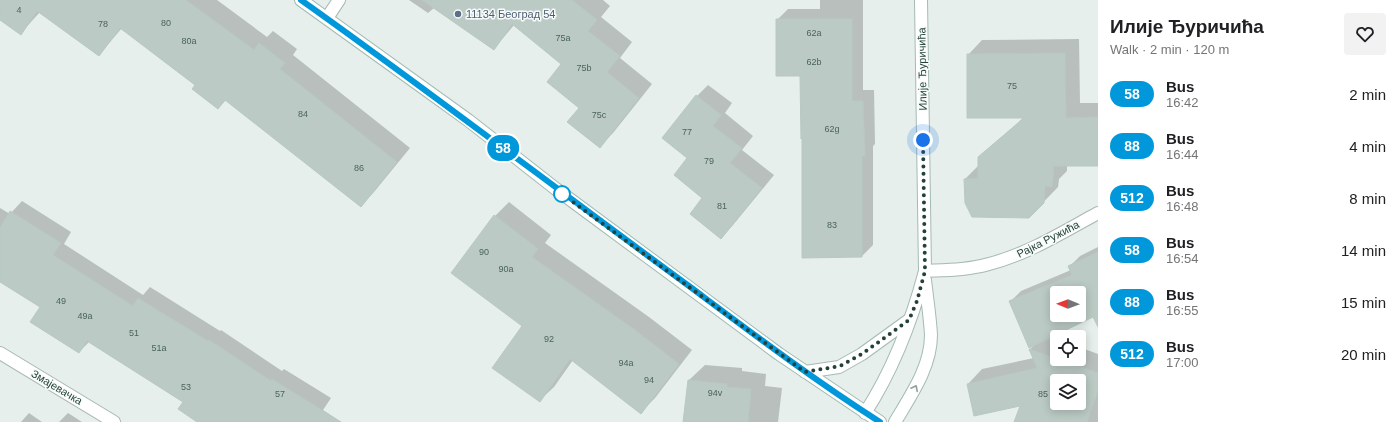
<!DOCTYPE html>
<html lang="en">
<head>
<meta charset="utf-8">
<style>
	:root { --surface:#fff; --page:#f2f2f2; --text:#202124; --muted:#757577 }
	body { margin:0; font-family:Helvetica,sans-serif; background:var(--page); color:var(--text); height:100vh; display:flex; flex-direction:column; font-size:15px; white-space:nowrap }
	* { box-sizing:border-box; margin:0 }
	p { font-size:13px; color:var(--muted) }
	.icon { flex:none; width:22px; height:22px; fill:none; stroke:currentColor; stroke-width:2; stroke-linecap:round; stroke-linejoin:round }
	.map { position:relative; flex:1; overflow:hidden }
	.side { display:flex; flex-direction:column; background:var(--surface); width:300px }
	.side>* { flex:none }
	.badge { padding:0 8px; border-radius:13px; font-size:14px; line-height:26px }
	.needle { width:26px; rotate:271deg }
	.buttons { position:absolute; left:1050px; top:286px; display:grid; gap:8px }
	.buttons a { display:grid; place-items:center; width:36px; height:36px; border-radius:4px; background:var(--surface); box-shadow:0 2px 10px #0003; font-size:20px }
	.you { position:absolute; width:20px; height:20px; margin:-10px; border:3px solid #fff; border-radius:50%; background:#1a73e8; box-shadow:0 0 0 6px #1a73e833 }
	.map>.badge { position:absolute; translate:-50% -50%; box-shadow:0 0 0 2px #fff }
	.round { display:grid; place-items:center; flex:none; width:42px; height:42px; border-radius:4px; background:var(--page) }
	.overview { display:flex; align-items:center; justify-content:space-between; height:68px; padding:0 12px }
	h1 { font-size:19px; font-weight:600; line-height:30px }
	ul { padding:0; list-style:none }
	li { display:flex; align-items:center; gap:12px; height:52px; padding:0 12px }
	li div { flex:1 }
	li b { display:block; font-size:15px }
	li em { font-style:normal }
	li .badge { min-width:44px; font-weight:700; text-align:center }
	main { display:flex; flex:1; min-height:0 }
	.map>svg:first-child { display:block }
	.shadow { fill:#0003; fill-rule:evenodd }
	.building { fill:#bbcac4; stroke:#b8c9c2; fill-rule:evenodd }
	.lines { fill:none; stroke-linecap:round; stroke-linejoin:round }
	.street-casing { stroke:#a8b8b2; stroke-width:14 }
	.secondary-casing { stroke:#a4bbb3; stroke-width:14 }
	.street { stroke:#fff; stroke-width:12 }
	.secondary { stroke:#fff; stroke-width:12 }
	.oneway { stroke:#92a09c }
	.line-casing { stroke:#fff; stroke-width:9 }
	.line { stroke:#0098da; stroke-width:6 }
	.walk { stroke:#24423a; stroke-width:4; stroke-dasharray:0 7.2 }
	.service-dot { fill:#5c6f8a; stroke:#f7fbf9; stroke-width:1.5 }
	.stop-dot { fill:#fff; stroke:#0098da; stroke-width:2 }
	.labels { text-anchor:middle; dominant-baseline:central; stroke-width:3; stroke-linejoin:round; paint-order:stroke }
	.number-label { font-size:9px; fill:#4a645c }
	.service-label { font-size:11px; fill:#4e5e75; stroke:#f7fbf9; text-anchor:start }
	.street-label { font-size:11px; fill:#24423a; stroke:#f7fbf9 }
</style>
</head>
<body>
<main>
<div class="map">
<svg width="1098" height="422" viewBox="0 0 1098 422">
	<rect width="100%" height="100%" fill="#e6efeb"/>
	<path class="shadow" d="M0,0H217L267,37L273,31L297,49L293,55L410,148L374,192L361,205L226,100L218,108L197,85L122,28L99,55L40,12L21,33L0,19Z
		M409,0H603L610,6L601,17L632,42L620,58L652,84L613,133L599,147L580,108L563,64L514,25L494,49L434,8L428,13Z
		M820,0H863V90H874L875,144L873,146V245L862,256L803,135L801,75L777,20L788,9H820Z
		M1079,39L1080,103H1098V165H1067V171L1059,179L1058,187L1029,217L965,179L979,165V158L1024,117L968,55L982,40Z
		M708,85L732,103L725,113L753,136L742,150L774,175L733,225L721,238L688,158L696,97Z
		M22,201L71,232L64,244L143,295L150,287L220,331L221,330L282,371L284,369L331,398L323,410L341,422H199L184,402L90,341L79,352L41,307L0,281V208L10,214Z
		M509,202L551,235L545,243L649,317L692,350L655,398L641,412L573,360L554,387L540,400L524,326L495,216Z
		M1098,247V313L1050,337L1057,339V359H1079V347L1098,354V422H1015L1021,405L968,384L982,369L1034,358L1030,349L1035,345L1010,302L1021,291L1071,270L1069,267L1080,256ZM1057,293H1079V315H1057ZM1057,381H1079V403H1057Z
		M705,365L742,368V371L766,374L765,386L782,388L778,422H684L689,380Z
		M29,413L42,422H21Z
		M68,413L82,422H59Z"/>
	<path class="building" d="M0,0H186L254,50L259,43L285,63L280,69L397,162L361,207L225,100L218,109L192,89L195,85L120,28L99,56L37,11L21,35L0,20Z
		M422,0H572L597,20L588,31L620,56L607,72L639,98L600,148L567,122L579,108L547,82L561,64L512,24L494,50Z
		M776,19H852V101H863L865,156H862V257L802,258V137L801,139L800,76H776Z
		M1065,53L1066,118L1098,117V166H1054L1052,187L1045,186L1044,203L1029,218L972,217L965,203L964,179L978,178V157L1024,118H967V54Z
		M696,95L721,115L713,126L742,148L730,163L762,188L721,239L690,214L702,198L674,175L687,158L662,138Z
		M10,211L61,243L53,255L133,306L138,298L208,341L209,340L271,381L272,379L341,422H197L178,409L183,402L87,341L79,353L30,322L40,307L0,282V228Z
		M494,215L538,249L532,257L635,330L679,364L641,414L570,359L540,402L492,368L522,326L451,273Z
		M1098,252V327L1093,317L1029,348L1009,301L1072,275L1068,266ZM1057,293H1079V315H1057Z
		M1029,349L1098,373V390L1087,422H1014L1020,406L974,416L967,384L1037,368ZM1057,381H1079V403H1057Z
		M688,380L727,384V387L751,389L748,422H683Z"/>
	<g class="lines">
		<g class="street-casing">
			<path id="street" d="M327,18L339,0
				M925,271C946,270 968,270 989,264C1028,254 1063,232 1098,213
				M0,353L114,422"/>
		</g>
		<g class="secondary-casing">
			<path id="secondary" d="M301,0L468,120L556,189L779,354L880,422
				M805,372L839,367L862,354L909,320
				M865,413C893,370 912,320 925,271L921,0
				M895,422C911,395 931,367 931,335C930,316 927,298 925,280"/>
		</g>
		<use href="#street" class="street"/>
		<use href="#secondary" class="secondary"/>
	</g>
	<defs><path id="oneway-chevron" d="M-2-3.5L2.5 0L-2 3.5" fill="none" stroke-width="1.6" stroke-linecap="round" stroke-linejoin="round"/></defs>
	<use class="oneway" href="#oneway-chevron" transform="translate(915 388) rotate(-63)"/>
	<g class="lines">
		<g class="line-casing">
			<path id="line" d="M301,0C432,93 559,191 689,286C752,333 814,380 880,422"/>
		</g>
		<use href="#line" class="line"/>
		<path class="walk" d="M562,194L805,372L840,366L862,354L909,320L917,301L925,271L923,140"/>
	</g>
	<circle class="service-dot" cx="458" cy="14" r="4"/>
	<circle class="stop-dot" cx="562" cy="194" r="8"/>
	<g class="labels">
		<g class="number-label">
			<text x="19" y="10">4</text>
			<text x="166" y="23">80</text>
			<text x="103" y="24">78</text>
			<text x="814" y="33">62a</text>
			<text x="563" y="38">75a</text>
			<text x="189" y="41">80a</text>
			<text x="814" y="62">62b</text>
			<text x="584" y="68">75b</text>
			<text x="1012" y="86">75</text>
			<text x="303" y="114">84</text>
			<text x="599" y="115">75c</text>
			<text x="832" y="129">62g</text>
			<text x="687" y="132">77</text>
			<text x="709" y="161">79</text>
			<text x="359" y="168">86</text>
			<text x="722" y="206">81</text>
			<text x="832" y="225">83</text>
			<text x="484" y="252">90</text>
			<text x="506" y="269">90a</text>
			<text x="61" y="301">49</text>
			<text x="85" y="316">49a</text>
			<text x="134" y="333">51</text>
			<text x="549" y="339">92</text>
			<text x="159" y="348">51a</text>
			<text x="626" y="363">94a</text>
			<text x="649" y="380">94</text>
			<text x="186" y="387">53</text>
			<text x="715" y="393">94v</text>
			<text x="280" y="394">57</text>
			<text x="1043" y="394">85</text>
		</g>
		<g class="service-label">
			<text x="466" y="14">11134 Београд 54</text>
		</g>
		<g class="street-label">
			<text transform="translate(922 69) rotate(-91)">Илије Ђуричића</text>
			<text transform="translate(1048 239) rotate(-27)">Рајка Ружића</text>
			<text transform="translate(57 387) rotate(31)">Змајевачка</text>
		</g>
	</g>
</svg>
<div class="buttons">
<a><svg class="needle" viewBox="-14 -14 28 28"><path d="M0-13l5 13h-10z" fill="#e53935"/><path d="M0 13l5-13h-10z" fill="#757577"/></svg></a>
<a><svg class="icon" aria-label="locate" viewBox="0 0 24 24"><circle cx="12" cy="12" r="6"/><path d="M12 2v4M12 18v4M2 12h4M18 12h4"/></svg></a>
<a><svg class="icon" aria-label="layers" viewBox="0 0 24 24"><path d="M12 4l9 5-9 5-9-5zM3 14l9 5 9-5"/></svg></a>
</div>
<div class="you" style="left:923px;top:140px"></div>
<b class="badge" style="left:503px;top:148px;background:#0098da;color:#fff">58</b>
</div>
<section class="side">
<div class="overview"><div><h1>Илије Ђуричића</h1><p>Walk · 2 min · 120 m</p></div><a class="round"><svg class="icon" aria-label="heart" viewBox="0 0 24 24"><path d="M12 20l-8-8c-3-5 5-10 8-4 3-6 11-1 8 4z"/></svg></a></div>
<ul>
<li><span class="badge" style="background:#0098da;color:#fff">58</span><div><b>Bus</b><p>16:42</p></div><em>2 min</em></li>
<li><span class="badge" style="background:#0098da;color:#fff">88</span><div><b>Bus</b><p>16:44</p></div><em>4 min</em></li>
<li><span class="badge" style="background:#0098da;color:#fff">512</span><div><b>Bus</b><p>16:48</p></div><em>8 min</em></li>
<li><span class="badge" style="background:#0098da;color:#fff">58</span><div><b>Bus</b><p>16:54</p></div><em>14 min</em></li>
<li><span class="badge" style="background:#0098da;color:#fff">88</span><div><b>Bus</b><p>16:55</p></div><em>15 min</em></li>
<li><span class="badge" style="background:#0098da;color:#fff">512</span><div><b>Bus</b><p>17:00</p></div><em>20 min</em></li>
</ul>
</section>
</main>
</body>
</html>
